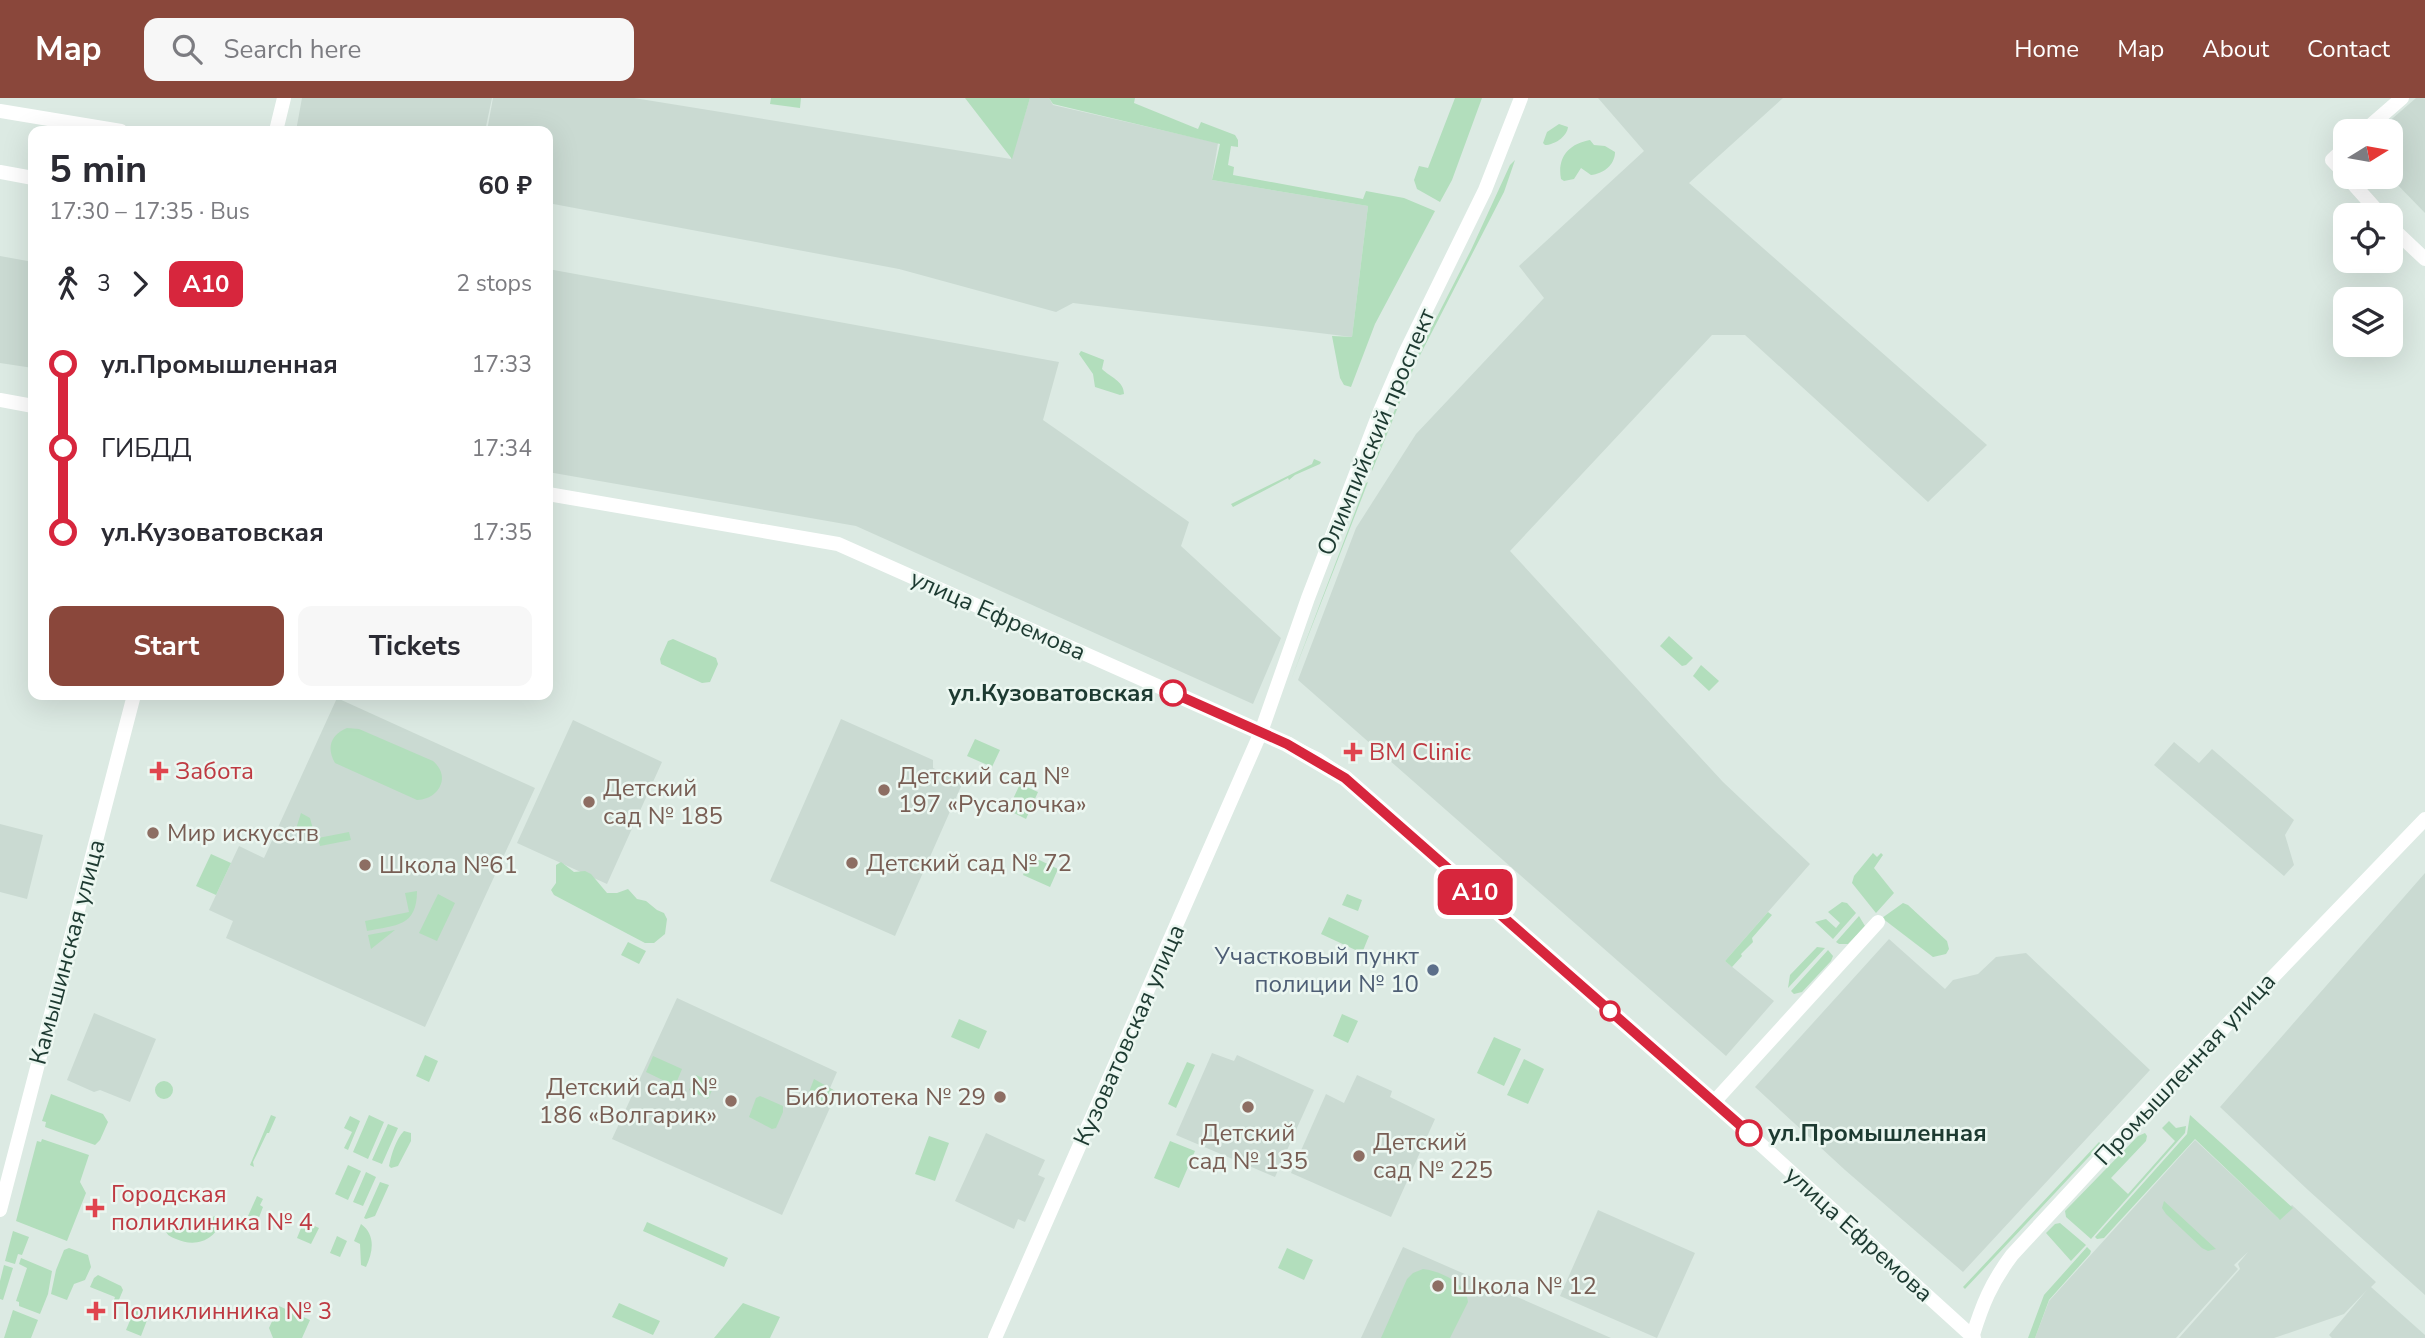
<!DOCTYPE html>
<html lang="en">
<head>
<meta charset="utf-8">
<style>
	:root { --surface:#fff; --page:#f7f7f7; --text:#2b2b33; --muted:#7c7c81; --accent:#8a473b }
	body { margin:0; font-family:"Nunito Sans",sans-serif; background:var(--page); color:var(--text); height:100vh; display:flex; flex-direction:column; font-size:26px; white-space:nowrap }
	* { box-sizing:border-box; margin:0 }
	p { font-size:23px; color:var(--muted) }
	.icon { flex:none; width:38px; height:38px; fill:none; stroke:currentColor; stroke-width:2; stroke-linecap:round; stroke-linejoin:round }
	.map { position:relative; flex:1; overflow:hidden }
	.details { position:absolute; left:28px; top:28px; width:525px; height:574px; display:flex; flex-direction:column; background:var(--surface); border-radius:14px; box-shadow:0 7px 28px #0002 }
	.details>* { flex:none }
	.badge { padding:0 14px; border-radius:10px; font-size:24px; line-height:46px }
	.needle { width:46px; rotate:79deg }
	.controls { position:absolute; left:2333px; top:21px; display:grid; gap:14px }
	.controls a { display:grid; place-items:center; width:70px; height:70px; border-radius:14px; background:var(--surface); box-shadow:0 7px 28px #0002; font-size:35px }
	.map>.badge { position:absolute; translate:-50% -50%; box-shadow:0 0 0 4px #fff }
	.legs { display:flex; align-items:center; gap:10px; height:77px; padding:0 21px; font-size:23px }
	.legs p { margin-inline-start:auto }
	.overview { display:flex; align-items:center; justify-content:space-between; height:119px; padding:0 21px }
	h1 { font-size:38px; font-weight:700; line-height:52px }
	.cta { display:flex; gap:14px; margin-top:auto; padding:14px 21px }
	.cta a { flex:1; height:80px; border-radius:14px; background:var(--accent); color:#fff; font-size:28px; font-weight:700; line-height:80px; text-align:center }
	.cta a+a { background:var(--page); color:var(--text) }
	ul { padding:0 21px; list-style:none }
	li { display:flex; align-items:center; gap:24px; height:84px; font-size:26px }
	li i { display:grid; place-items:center; width:10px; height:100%; margin:0 9px; background:currentColor }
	li i::after { content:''; width:18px; height:18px; margin:-9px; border:5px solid; border-radius:50%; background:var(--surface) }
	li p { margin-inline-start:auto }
	li:first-child i { background:linear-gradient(#0000 50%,currentColor 0) }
	li:last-child i { background:linear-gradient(currentColor 50%,#0000 0) }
	header { display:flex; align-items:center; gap:42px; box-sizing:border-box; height:98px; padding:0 35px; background:var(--accent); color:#fff }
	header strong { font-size:33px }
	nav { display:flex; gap:38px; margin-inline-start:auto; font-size:24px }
	.search { width:490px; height:63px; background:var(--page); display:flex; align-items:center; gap:18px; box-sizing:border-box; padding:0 24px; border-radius:14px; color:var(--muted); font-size:26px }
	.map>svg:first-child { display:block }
	.built { fill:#cadad2 }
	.green { fill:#b2debc }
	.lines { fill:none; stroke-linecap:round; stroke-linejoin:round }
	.minor { stroke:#fff; stroke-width:14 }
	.line-1-casing { stroke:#fff; stroke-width:16 }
	.line-1 { stroke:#d7263d; stroke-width:10 }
	.stop-1-dot { fill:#fff; stroke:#d7263d; stroke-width:3.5 }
	.health-dot { fill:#e0444e; stroke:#ecf7f1; stroke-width:2.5 }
	.education-dot { fill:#8d6e63; stroke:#ecf7f1; stroke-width:2.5 }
	.service-dot { fill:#5c6f8a; stroke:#ecf7f1; stroke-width:2.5 }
	.labels { text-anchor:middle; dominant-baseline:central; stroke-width:5; stroke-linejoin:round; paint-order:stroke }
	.street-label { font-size:24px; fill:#1d3a31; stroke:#ecf7f1 }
	.stop-label { font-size:24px; font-weight:bold; fill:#1d3a31; stroke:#ecf7f1; text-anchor:end }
	.health-label { font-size:24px; fill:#be3a42; stroke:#ecf7f1; text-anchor:start }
	.education-label { font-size:24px; fill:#785e54; stroke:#ecf7f1; text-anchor:start }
	.service-label { font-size:24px; fill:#4e5e75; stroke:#ecf7f1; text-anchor:end }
</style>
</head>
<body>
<header>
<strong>Map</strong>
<div class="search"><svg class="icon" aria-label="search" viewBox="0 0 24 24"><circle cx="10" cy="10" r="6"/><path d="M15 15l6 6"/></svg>Search here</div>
<nav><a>Home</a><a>Map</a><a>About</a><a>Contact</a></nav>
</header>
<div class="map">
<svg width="2425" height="1240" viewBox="0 0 2425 1240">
	<rect width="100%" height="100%" fill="#dceae3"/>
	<path class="built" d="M302,0H492L485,33H296Z
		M493,0H634L1011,61L1030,0H1049L1053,7L1218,45L1212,82L1368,108L1352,239L1073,205L1056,214L899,171L548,105V33H487Z
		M1598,0H1783L1689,85L1987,347L1928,404L1745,237H1712L1510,453L1723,684L1810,766L1725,863L1774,903L1726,958L1298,582L1356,430L1416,336L1544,200L1519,168L1644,53Z
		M2416,0H2425V115L2390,79V33H2378Z
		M0,158L33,164V270L0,265Z
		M548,171L1059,264L1043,322L1189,424L1181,448L1281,540L1253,606L856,428L548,374Z
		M337,600L535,690L425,929L226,840L233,823L209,812L239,748L264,760Z
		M841,621L933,662V670L963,684L895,838L770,783Z
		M573,622L662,664L607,786L517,745Z
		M2174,644L2199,665L2212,651L2294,722L2285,737L2294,767L2284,778L2154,667Z
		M0,726L43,737L27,801L0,794Z
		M2425,775V1197L2308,1092L2220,1009Z
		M1889,841L1945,891L1953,882L1978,876L1996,859L2026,855L2150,972L1963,1174L1845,1072L1755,989Z
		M677,900L837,974L830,990L837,994L782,1117L612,1041Z
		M94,915L156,941L130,1004L100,992L94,994L67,982Z
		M1212,955L1234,963L1237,957L1314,992L1275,1079L1176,1037Z
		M1357,977L1392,993L1390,999L1435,1021L1391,1119L1291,1075L1326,996L1344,1005Z
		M986,1035L1045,1062L1038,1077L1045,1080L1025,1124L1018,1121L1014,1131L955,1103Z
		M2195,1042L2279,1121L2292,1107L2376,1184L2371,1189L2425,1237V1240H2332L2329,1237L2367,1192L2344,1216L2274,1240H2179L2240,1171L2238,1166L2248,1154L2234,1167L2238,1171L2176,1240H2035L2049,1203Z
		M1598,1112L1695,1155L1657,1240L1560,1198Z
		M1403,1149L1611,1240H1361Z"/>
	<path class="green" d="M771,0H801L800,10L770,6Z
		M965,0H1030L1012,61Z
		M1049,0H1135L1134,5L1198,31L1201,24L1235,37L1238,42V49L1231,48L1228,67L1234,69L1233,77L1363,101L1366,93L1404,100L1435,113L1375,226L1351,289L1344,287L1340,280L1332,238L1352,239L1368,108L1212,82L1220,46L1053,6Z
		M1455,0H1482L1452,82L1440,104L1417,91L1414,82L1419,68L1428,70Z
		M1559,26L1568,29C1567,39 1554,47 1545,47L1543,45L1547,34Z
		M1590,42L1594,47L1605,48L1615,54C1615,67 1603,76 1591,77L1581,70L1574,81L1564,83L1561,81C1557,60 1568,46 1590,42Z
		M1515,62L1504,94L1415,267L1372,373V367L1417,258L1471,152L1510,67Z
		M1081,253L1104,262L1102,271C1110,279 1124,283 1124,296L1120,297L1095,289L1093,276L1079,256Z
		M1314,361L1321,364L1320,366L1295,377L1289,382L1288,380L1233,409L1231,406L1312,366Z
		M1368,384L1291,582L1366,385Z
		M1669,538L1693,560L1686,567L1682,568L1660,548Z
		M673,541L716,560L718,566L710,584L702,585L661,566L660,561L668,543Z
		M1701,567L1719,583L1709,593L1693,578Z
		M347,630L359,631L433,663C452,679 438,702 417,702L335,665C326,650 331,636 347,630Z
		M975,641L1000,652L992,669L967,658Z
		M1020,686L1038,694L1026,721L1008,712Z
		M301,715L310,720L313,731L295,734Z
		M349,734L351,742L320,748L318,740Z
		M1873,755L1877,759L1881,755L1883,757L1874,770L1894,795L1876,815L1852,785L1854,778Z
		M211,756L231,765L216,797L196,788Z
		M1031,758L1058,771L1050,789L1023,777Z
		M561,764L574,774L585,773L591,776L607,795H617L628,791L637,801L646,803L657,812L664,815L667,821L665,836L654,845H645L554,797L551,792L556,785V767Z
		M417,793C417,829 396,827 367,833L365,823L409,814L405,795Z
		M438,796L455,805L437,843L419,835Z
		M1347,796L1362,802L1358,813L1342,807Z
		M1842,804L1847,805L1856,815L1833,841L1815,824L1826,821L1836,830L1840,825L1828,814Z
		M1903,805L1908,807L1947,843L1949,851L1946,856L1933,859L1882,820Z
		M1768,814L1772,817L1752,840L1753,844L1741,856L1742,858L1732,869L1725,863Z
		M1859,818L1865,828L1848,846H1839L1836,844Z
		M1329,819L1369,838L1362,855L1321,836Z
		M395,832L371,851L368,837Z
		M628,844L646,853L639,866L621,857Z
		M1817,849L1825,850L1788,890L1790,877Z
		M1828,852L1833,858L1831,863L1802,894L1794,896L1791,893Z
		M1342,916L1358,923L1348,945L1333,938Z
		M959,921L987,933L979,951L951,939Z
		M1494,939L1521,951L1504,988L1477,975Z
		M425,957L438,963L429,984L416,978Z
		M653,958L682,971L675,988L646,974Z
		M1524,961L1544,971L1528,1006L1507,997Z
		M1187,964L1195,967L1176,1010L1168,1006Z
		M696,977L715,986L708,1001L689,992Z
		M814,981L837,994L830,1008L810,998L809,994Z
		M155 992a9 9 0 1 1 18 0a9 9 0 1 1-18 0Z
		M51,996L103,1016L108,1024L100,1042L95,1047L45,1029L46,1024L42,1023Z
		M760,998L783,1008V1014L776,1030L772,1031L749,1019L756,1000Z
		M271,1017L276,1019L269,1035H267L253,1064L254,1069L250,1067Z
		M369,1017L384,1024L368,1061L353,1054Z
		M2190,1017L2293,1110L2280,1122L2195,1041L2104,1140L2097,1141L2095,1139L2187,1036Z
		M350,1018L360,1023L348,1052L344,1050L352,1034L344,1030Z
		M2169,1023L2176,1030L2186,1028L2185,1035L2091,1141L2066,1119L2065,1113L2138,1038L2145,1035L2147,1038L2146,1043L2111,1080L2128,1096L2175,1043L2162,1030Z
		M388,1026L398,1030L382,1066L372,1062Z
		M404,1033L411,1035V1043L398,1068L391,1070L389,1068C391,1057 396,1041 404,1033Z
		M929,1038L949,1045L935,1083L915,1076Z
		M42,1041L89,1057L80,1084L86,1095L67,1143L16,1123L37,1043L41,1044Z
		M1170,1043L1195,1053L1179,1090L1154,1080Z
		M2099,1044L2101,1046L1965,1191L1963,1189Z
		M348,1067L361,1073L348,1102L335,1096Z
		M366,1074L376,1079L363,1108L353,1104Z
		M380,1084L389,1087L375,1118L366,1121L364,1120Z
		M257,1098L263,1101L260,1107L263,1109L258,1122L248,1118Z
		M2164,1103L2216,1151L2208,1153L2202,1150L2166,1116L2162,1110Z
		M215,1118L222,1120C217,1142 196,1150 176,1141C169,1138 166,1137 165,1129L168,1128L192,1131L202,1123Z
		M304,1123L319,1130L311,1146L297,1140Z
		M647,1124L728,1160L724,1169L643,1133Z
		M2060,1125L2086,1147L2071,1163L2046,1135L2055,1126Z
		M361,1126C376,1137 373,1154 366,1169L361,1167L360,1146L354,1143Z
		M13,1133L29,1139L22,1157L18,1156L15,1166L5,1163Z
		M337,1138L347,1143L340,1159L330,1155Z
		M2087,1149L2091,1153L2090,1156L2049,1202L2035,1240H2028L2044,1197Z
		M69,1150L88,1157L91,1169L85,1182L74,1186L67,1202L51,1196L56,1172L64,1152Z
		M1287,1150L1313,1162L1304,1182L1278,1170Z
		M21,1160L52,1173L48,1196L40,1216L19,1208V1204L16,1203L27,1170L19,1166Z
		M4,1167L13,1170L3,1202L0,1201V1183Z
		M1423,1171C1440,1173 1467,1185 1468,1204L1450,1240H1381L1407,1181L1413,1175Z
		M98,1177L121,1188L123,1192L118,1204L114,1202L115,1199L90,1189L94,1180Z
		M619,1205L660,1223L653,1237L612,1219Z
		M743,1205L780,1219L770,1240H714Z
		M279,1208L310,1222L302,1240H273L269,1230Z
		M139,1209L145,1211L149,1217L141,1238L126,1232L134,1213Z
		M13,1212L38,1222L31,1240H4Z"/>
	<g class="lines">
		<path class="minor" d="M0,13L121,33
			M276,33L284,0
			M2364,33L2402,0
			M2345,50L2332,62L2345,76
			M0,74L33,80
			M2347,79L2381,117
			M2390,128L2425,161
			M0,302L33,308
			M548,396L838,446L1261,634L1317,661L1345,680L1714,1004L1974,1240
			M1714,1004L1878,824
			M0,1112L134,597
			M995,1240L1261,634L1308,500L1380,313L1405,255L1485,92L1521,0
			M1972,1240C1982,1207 1991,1185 2012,1157L2170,986L2425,721"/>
	</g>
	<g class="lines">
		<g class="line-1-casing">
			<path id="line-1" d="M1173,595L1287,646L1345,680L1749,1035"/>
		</g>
		<use href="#line-1" class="line-1"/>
	</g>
	<g class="stop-1-dot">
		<circle cx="1173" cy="595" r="12"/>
		<circle cx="1610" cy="913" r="9"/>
		<circle cx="1749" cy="1035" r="12"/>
	</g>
	<g class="health-dot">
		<path d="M1349.5 643.5h7v7h7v7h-7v7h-7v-7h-7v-7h7z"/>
		<path d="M155.5 662.5h7v7h7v7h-7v7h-7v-7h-7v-7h7z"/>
		<path d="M91.5 1099.5h7v7h7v7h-7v7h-7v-7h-7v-7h7z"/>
		<path d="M92.5 1202.5h7v7h7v7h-7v7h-7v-7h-7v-7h7z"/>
	</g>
	<g class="education-dot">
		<circle cx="884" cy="692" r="7"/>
		<circle cx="589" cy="704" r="7"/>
		<circle cx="153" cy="735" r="7"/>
		<circle cx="852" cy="765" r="7"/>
		<circle cx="365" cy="767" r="7"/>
		<circle cx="1000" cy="999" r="7"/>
		<circle cx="731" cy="1003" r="7"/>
		<circle cx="1248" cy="1009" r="7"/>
		<circle cx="1359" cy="1058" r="7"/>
		<circle cx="1438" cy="1188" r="7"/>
	</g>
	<circle class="service-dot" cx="1433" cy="872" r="7"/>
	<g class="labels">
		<g class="street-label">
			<text transform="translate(1376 334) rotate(-67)">Олимпийский проспект</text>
			<text transform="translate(998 517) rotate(24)">улица Ефремова</text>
			<text transform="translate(67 854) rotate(-75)">Камышинская улица</text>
			<text transform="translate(1129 937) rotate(-66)">Кузоватовская улица</text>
			<text transform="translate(2185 971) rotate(-47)">Промышленная улица</text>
			<text transform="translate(1859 1136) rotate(42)">улица Ефремова</text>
		</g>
		<g class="stop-label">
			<text x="1154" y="595">ул.Кузоватовская</text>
			<text x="1768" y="1035" text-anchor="start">ул.Промышленная</text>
		</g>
		<g class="health-label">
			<text x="1369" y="654">BM Clinic</text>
			<text x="175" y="673">Забота</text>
			<text x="111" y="1096">Городская<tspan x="111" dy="28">поликлиника № 4</tspan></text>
			<text x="112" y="1213">Поликлинника № 3</text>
		</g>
		<g class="education-label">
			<text x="898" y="678">Детский сад №<tspan x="898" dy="28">197 «Русалочка»</tspan></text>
			<text x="603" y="690">Детский<tspan x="603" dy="28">сад № 185</tspan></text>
			<text x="167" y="735">Мир искусств</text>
			<text x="866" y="765">Детский сад № 72</text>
			<text x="379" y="767">Школа №61</text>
			<text x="717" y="989" text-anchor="end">Детский сад №<tspan x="717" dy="28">186 «Волгарик»</tspan></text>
			<text x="986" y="999" text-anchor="end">Библиотека № 29</text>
			<text x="1248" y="1035" text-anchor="middle">Детский<tspan x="1248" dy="28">сад № 135</tspan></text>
			<text x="1373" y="1044">Детский<tspan x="1373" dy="28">сад № 225</tspan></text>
			<text x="1452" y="1188">Школа № 12</text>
		</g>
		<g class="service-label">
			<text x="1419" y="858">Участковый пункт<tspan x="1419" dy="28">полиции № 10</tspan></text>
		</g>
	</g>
</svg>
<div class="controls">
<a><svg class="needle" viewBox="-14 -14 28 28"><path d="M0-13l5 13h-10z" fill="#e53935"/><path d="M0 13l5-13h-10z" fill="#7c7c81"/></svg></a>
<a><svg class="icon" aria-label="locate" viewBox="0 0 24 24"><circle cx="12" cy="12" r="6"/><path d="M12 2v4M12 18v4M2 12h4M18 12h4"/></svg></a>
<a><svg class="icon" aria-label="layers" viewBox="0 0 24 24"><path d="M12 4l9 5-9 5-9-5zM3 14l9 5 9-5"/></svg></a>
</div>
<b class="badge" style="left:1475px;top:794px;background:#d7263d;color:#fff">А10</b>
<section class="details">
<div class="overview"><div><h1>5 min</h1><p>17:30 – 17:35 · Bus</p></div><b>60 ₽</b></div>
<div class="legs"><svg class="icon" aria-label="walk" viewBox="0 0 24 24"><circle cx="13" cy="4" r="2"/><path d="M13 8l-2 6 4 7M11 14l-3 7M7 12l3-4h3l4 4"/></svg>3<svg class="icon" aria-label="forward" viewBox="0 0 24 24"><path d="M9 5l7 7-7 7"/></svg><b class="badge" style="background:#d7263d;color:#fff">А10</b><p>2 stops</p></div>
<ul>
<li><i style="color:#d7263d"></i><b>ул.Промышленная</b><p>17:33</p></li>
<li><i style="color:#d7263d"></i><span>ГИБДД</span><p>17:34</p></li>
<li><i style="color:#d7263d"></i><b>ул.Кузоватовская</b><p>17:35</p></li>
</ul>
<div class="cta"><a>Start</a><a>Tickets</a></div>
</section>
</div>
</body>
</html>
